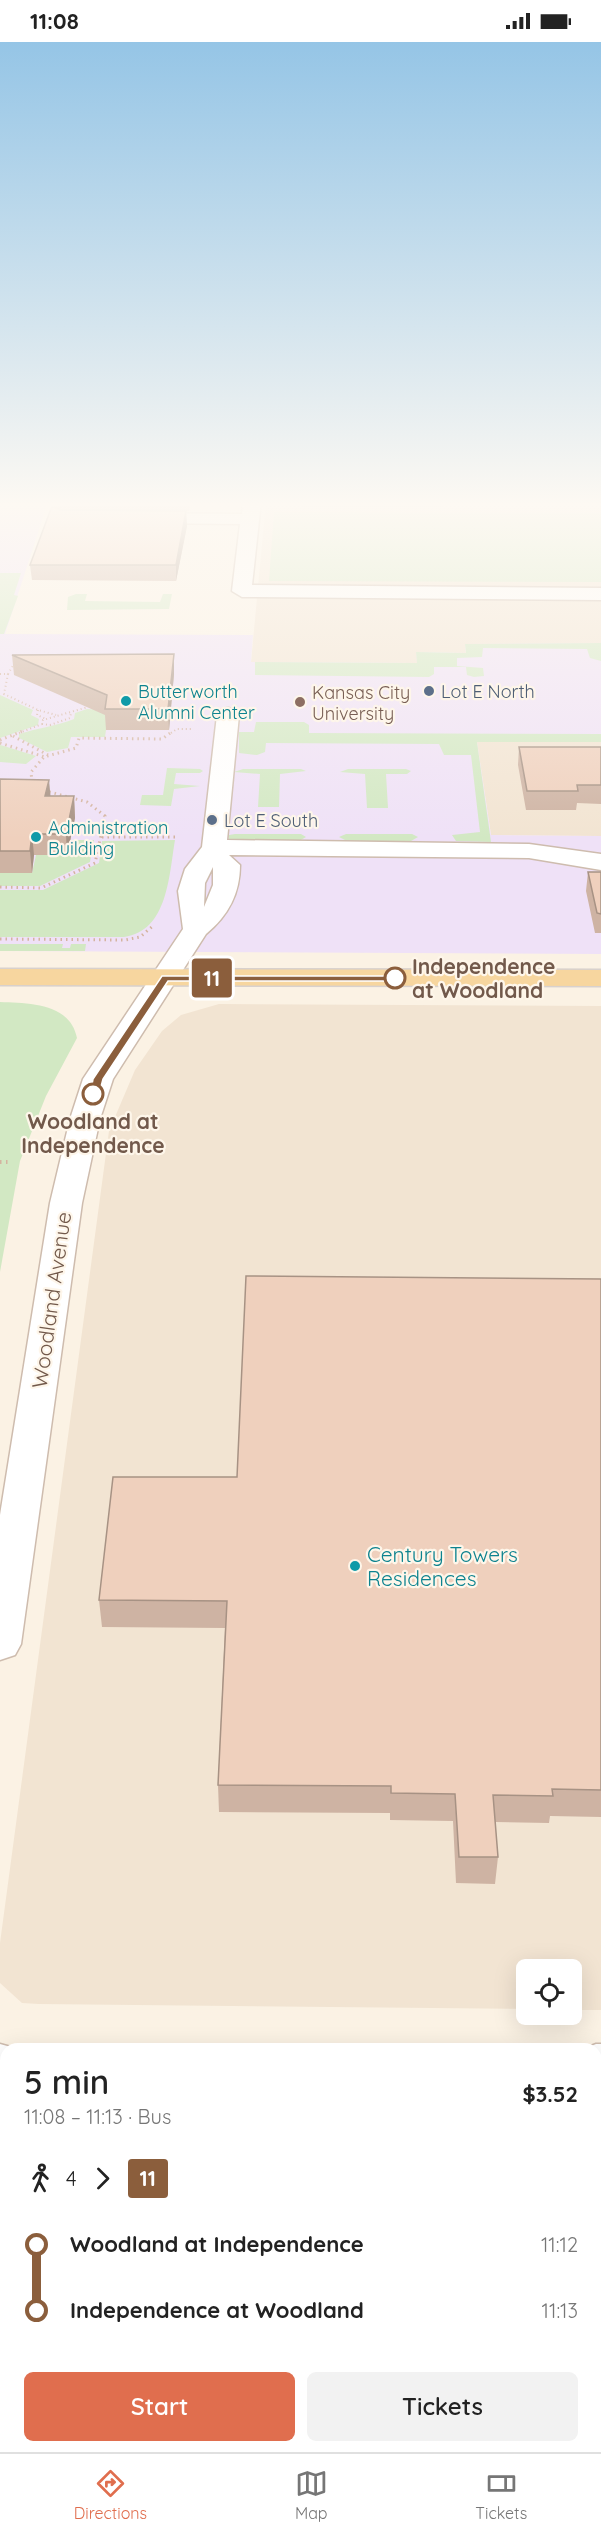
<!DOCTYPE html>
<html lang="en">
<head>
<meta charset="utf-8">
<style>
	:root { --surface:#fff; --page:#f2f2f2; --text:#222; --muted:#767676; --line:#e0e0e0; --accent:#e06e4e }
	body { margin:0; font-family:Quicksand,sans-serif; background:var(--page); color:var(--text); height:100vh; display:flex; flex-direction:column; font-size:22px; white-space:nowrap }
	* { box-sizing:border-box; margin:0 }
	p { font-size:20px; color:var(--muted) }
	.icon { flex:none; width:33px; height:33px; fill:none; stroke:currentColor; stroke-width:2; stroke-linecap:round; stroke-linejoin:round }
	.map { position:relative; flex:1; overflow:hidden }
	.drawer { position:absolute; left:0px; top:2001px; width:602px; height:410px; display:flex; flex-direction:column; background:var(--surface); border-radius:18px 18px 0 0; box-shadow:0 6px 24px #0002 }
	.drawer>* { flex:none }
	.badge { padding:0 12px; border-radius:4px; font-size:21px; line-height:39px }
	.buttons { position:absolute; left:516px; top:1917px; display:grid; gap:12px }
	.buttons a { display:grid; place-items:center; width:66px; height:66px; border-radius:9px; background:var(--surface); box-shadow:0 6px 24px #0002; font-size:30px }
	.map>.badge { position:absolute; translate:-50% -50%; box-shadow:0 0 0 3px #fff }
	.legs { display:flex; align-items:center; gap:9px; height:66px; padding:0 24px; font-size:20px }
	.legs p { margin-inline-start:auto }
	.overview { display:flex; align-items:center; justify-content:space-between; height:102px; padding:0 24px }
	h1 { font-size:33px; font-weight:600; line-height:45px }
	.cta { display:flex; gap:12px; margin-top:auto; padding:12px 24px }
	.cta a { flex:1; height:69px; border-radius:9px; background:var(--accent); color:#fff; font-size:24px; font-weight:600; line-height:69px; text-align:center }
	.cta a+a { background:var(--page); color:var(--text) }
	ul { padding:0 24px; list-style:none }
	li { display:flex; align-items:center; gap:21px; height:66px; font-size:22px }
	li i { display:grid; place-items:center; width:9px; height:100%; margin:0 8px; background:currentColor }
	li i::after { content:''; width:15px; height:15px; margin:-8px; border:4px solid; border-radius:50%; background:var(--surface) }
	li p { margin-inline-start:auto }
	li:first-child i { background:linear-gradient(#0000 50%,currentColor 0) }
	li:last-child i { background:linear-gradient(currentColor 50%,#0000 0) }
	.status { display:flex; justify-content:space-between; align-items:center; height:42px; padding:0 30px; background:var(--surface); direction:ltr }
	.status svg { height:16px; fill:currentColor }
	.tabs { display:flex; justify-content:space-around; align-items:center; height:84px; border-top:2px solid var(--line); background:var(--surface); font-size:16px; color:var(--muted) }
	.tabs a { display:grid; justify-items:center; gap:3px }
	.tabs .active { color:var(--accent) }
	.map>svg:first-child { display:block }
	.residential { fill:#f2e4d2 }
	.education { fill:#efe1f7 }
	.green { fill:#d2e8c3 }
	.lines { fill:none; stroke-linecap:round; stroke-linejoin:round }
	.minor-casing { stroke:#cebcae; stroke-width:3 }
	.major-casing { stroke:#d8d1cd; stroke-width:3 }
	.path-far2 { stroke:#d4b4a0; stroke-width:2; stroke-dasharray:1 3; stroke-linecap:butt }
	.path-far1 { stroke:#d4b4a0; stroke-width:3; stroke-dasharray:1.5 4; stroke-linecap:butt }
	.path { stroke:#d4b4a0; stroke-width:4; stroke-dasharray:1.5 4.5; stroke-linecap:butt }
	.minor { fill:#fff; fill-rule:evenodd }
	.major { fill:#f7d69f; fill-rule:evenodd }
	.wall { fill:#ceb3a3 }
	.shaded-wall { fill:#a79284 }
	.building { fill:#efd0bd; stroke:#a79284; stroke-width:1.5 }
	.line-1 { fill:#8b5e3c; stroke:#fff; stroke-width:1.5 }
	.service-dot { fill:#5c6f8a; stroke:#fef6ea; stroke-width:2 }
	.culture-dot { fill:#0f9aa8; stroke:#fef6ea; stroke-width:2 }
	.education-dot { fill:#8d6e63; stroke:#fef6ea; stroke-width:2 }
	.stop-1-dot { fill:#fff; stroke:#8b5e3c; stroke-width:3 }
	.labels { text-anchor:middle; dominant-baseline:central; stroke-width:4.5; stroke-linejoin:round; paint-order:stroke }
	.far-culture-label { font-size:18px; fill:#0d838f; stroke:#fef6ea; text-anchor:start }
	.far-service-label { font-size:18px; fill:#4e5e75; stroke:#fef6ea; text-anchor:start }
	.far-education-label { font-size:18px; fill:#785e54; stroke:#fef6ea; text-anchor:start }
	.stop-label { font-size:21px; font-weight:bold; fill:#72594b; stroke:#fef6ea; text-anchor:start }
	.street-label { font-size:21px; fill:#72594b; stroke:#fef6ea }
	.culture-label { font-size:21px; fill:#0d838f; stroke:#fef6ea; text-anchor:start }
</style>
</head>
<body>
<div class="status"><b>11:08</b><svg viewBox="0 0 49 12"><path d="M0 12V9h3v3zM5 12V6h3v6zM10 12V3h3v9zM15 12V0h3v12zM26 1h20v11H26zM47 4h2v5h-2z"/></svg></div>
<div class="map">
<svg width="601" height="2410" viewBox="0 0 601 2410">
	<rect width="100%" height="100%" fill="#fbf2e4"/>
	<path class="residential" d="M266,460H601V601L465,603L466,611L417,610V621L251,620Z
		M477,700H601V794L491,793Z
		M219,962L601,964V1968H572V1928H526V1967L39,1962L22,1961L0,1941V1901L109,1089L135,1028L162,989L181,973Z"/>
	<path class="education" d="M0,460H48L5,592L253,593L251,620H255L417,621L416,610L466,611L465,602L601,601V700H477L491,793L601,794V912L0,909Z
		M0,2049H6V2404H596V2056H601V2410H0Z"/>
	<path class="green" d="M274,470L601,471V540L269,539Z
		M0,531H21L14,553L18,554L4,592H0Z
		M76,552H87L85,559L160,560L163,552H172L169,567L67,568L68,555Z
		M601,601V619L590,616L587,607L483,606L482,615L457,616V624L483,626L484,634L474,635L467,633L466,625H434V632L429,635L255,633V620L417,621L416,610L466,611L465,602Z
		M0,653L33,668L31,673L39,677L38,683L0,696Z
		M87,667L109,668L105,695H71L68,706L47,710L19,696V692C38,686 56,684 74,677L75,671Z
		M256,680H304L309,683V691L601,692V700H477L491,800L456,799L452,793L480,790L471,713H444L439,702L266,701L265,710L257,713L239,711V690H254Z
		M0,703L4,704L36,714L26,722L0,720Z
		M167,726L200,727L203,729L200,731H176L174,742L200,744L174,747L171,764L140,763L142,753H163Z
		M243,727H301L306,729L280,732L279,765H258L260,732L234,730Z
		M348,727H406L411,729L407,732H386L388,766H367L365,732L340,730Z
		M235,792H301L306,795L299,799L229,797V793Z
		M346,792H412L418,795L411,799H347L339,795Z
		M77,798H94L90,820L40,844H0V831H32L36,813H74Z
		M175,798C169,833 168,889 124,895H0V848H43L99,821L102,799Z
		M0,902H63L62,906H70L71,902H86L85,909H0Z
		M0,960C29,961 70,961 77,996L46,1054L20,1119L0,1230Z"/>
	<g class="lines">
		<g class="minor-casing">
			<path id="minor" d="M243,460H261L252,543L601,546V558L242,555L232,549L240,482L141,481L132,476L141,471L242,472Z
				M228,666L236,668L239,673L227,798L529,802L601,812V828L529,816L229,813L240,823C240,852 228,874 206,892L113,1037L100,1077L82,1161L21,1602L15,1613L0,1618V1473L50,1161L70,1077L83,1037L183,887L178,849L185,827L202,805L217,673L220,668ZM213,825V843L204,865L205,841Z
				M0,2002L18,2007H6V2050H0Z
				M596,2002H601V2050H596V2007H584Z
				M596,2386L601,2400V2410H546L545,2404H596Z
				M60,2404H121L118,2410H58Z"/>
		</g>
		<g class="major-casing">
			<path id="major" d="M0,927L601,928V944L0,943Z"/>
		</g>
		<path class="path-far2" d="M0,632H8L4,652L38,668L56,673
			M8,632L15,620
			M38,668L37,673L46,677
			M42,682L50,683L70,676L71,671
			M19,691L42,682L43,678L88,665
			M171,691L177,687H192"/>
		<path class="path-far1" d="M13,694L48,713
			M0,698L23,689
			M0,701L45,715
			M32,740L31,730L44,715L76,706L79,696L162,697L173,689
			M102,795H178
			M0,845L41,846L95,821L105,774L87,760L46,749
			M0,897L125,898L140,895L154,883"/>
		<path class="path" d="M0,1120H12"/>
		<use href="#minor" class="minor"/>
		<use href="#major" class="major"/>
	</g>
	<path class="wall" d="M55,460H212V464H190L189,469H186L187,484L176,539L32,538L30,523L55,466Z
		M302,460H442V465H302Z
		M12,613L174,632L169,688H106L105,673L14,633Z
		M519,705H601V762L577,761L576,768H526L518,723Z
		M0,737L50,754H74L75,776L67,813H34L32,831H0Z
		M588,830H601V891H595L586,849Z
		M601,1237V1775L550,1774L549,1781L495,1780L498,1815L495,1842L456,1841L453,1779L390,1778V1771L219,1770L218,1743L225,1586L102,1585L99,1558L237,1435Z"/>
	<path class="shaded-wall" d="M55,460H60L61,469L56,471Z
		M186,469L187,484L176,539V523Z
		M174,612V632L169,688L168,667Z
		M49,738L51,759L45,754Z
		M74,754L75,776L67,813L66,792Z
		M32,792L34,813L32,831L30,809Z"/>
	<path class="building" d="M52,464L60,468L186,469L176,523H30Z
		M174,612L168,667H105L107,653L12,613Z
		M519,705H601V743H577L578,749H527Z
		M0,737L49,738L45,754H74L66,792H32L30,809H0Z
		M588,830H601V872L597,871Z
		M246,1234L601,1237V1748L552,1747L553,1754L493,1753L498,1815H459L455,1752L391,1751V1744L218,1743L227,1559L99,1558L113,1435H237Z"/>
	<linearGradient id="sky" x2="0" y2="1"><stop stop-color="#95c5e6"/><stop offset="0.58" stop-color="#fdf9f3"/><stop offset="1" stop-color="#fdf9f3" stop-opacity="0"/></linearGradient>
	<rect width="601" height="798" fill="url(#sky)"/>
	<path class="line-1" d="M162,934H395L400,936L395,939H168L103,1037L99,1052L90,1054L93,1037Z"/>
	<g class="service-dot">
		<circle cx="429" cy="649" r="6"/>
		<circle cx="212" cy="778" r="6"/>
	</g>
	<g class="culture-dot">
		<circle cx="126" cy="659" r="6"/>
		<circle cx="36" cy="795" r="6"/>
		<circle cx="355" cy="1524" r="6"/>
	</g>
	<circle class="education-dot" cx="300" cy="660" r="6"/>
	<g class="stop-1-dot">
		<circle cx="395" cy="936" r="10"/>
		<circle cx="93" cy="1052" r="10"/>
	</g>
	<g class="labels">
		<g class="far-culture-label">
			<text x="138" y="649">Butterworth<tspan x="138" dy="21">Alumni Center</tspan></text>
			<text x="48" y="785">Administration<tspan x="48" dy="21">Building</tspan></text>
		</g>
		<g class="far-service-label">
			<text x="441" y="649">Lot E North</text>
			<text x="224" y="778">Lot E South</text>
		</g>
		<g class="far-education-label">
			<text x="312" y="650">Kansas City<tspan x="312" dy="21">University</tspan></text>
		</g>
		<g class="stop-label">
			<text x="412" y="924">Independence<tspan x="412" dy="24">at Woodland</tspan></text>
			<text x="93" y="1079" text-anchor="middle">Woodland at<tspan x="93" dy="24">Independence</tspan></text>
		</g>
		<g class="street-label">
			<text transform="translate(51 1258) rotate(-82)">Woodland Avenue</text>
		</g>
		<g class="culture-label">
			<text x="367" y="1512">Century Towers<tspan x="367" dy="24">Residences</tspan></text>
		</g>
	</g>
</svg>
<div class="buttons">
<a><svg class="icon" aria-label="locate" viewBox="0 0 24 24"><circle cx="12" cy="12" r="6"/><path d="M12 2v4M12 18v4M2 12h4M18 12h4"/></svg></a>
</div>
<b class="badge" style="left:212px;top:936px;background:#8b5e3c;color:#fff">11</b>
<section class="drawer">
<div class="overview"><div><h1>5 min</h1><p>11:08 – 11:13 · Bus</p></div><b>$3.52</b></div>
<div class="legs"><svg class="icon" aria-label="walk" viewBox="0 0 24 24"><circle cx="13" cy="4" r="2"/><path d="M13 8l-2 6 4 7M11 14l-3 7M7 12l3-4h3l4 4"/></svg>4<svg class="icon" aria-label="forward" viewBox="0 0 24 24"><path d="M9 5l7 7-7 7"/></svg><b class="badge" style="background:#8b5e3c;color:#fff">11</b></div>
<ul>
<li><i style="color:#8b5e3c"></i><b>Woodland at Independence</b><p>11:12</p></li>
<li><i style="color:#8b5e3c"></i><b>Independence at Woodland</b><p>11:13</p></li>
</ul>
<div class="cta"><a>Start</a><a>Tickets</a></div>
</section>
</div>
<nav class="tabs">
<a class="active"><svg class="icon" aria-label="directions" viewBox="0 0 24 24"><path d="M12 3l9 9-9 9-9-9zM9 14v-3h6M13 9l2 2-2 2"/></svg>Directions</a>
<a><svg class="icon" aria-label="map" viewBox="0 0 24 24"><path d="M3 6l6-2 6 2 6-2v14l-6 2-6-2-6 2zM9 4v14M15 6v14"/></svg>Map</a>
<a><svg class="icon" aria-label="tickets" viewBox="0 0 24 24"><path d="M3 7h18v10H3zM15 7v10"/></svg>Tickets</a>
</nav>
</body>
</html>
